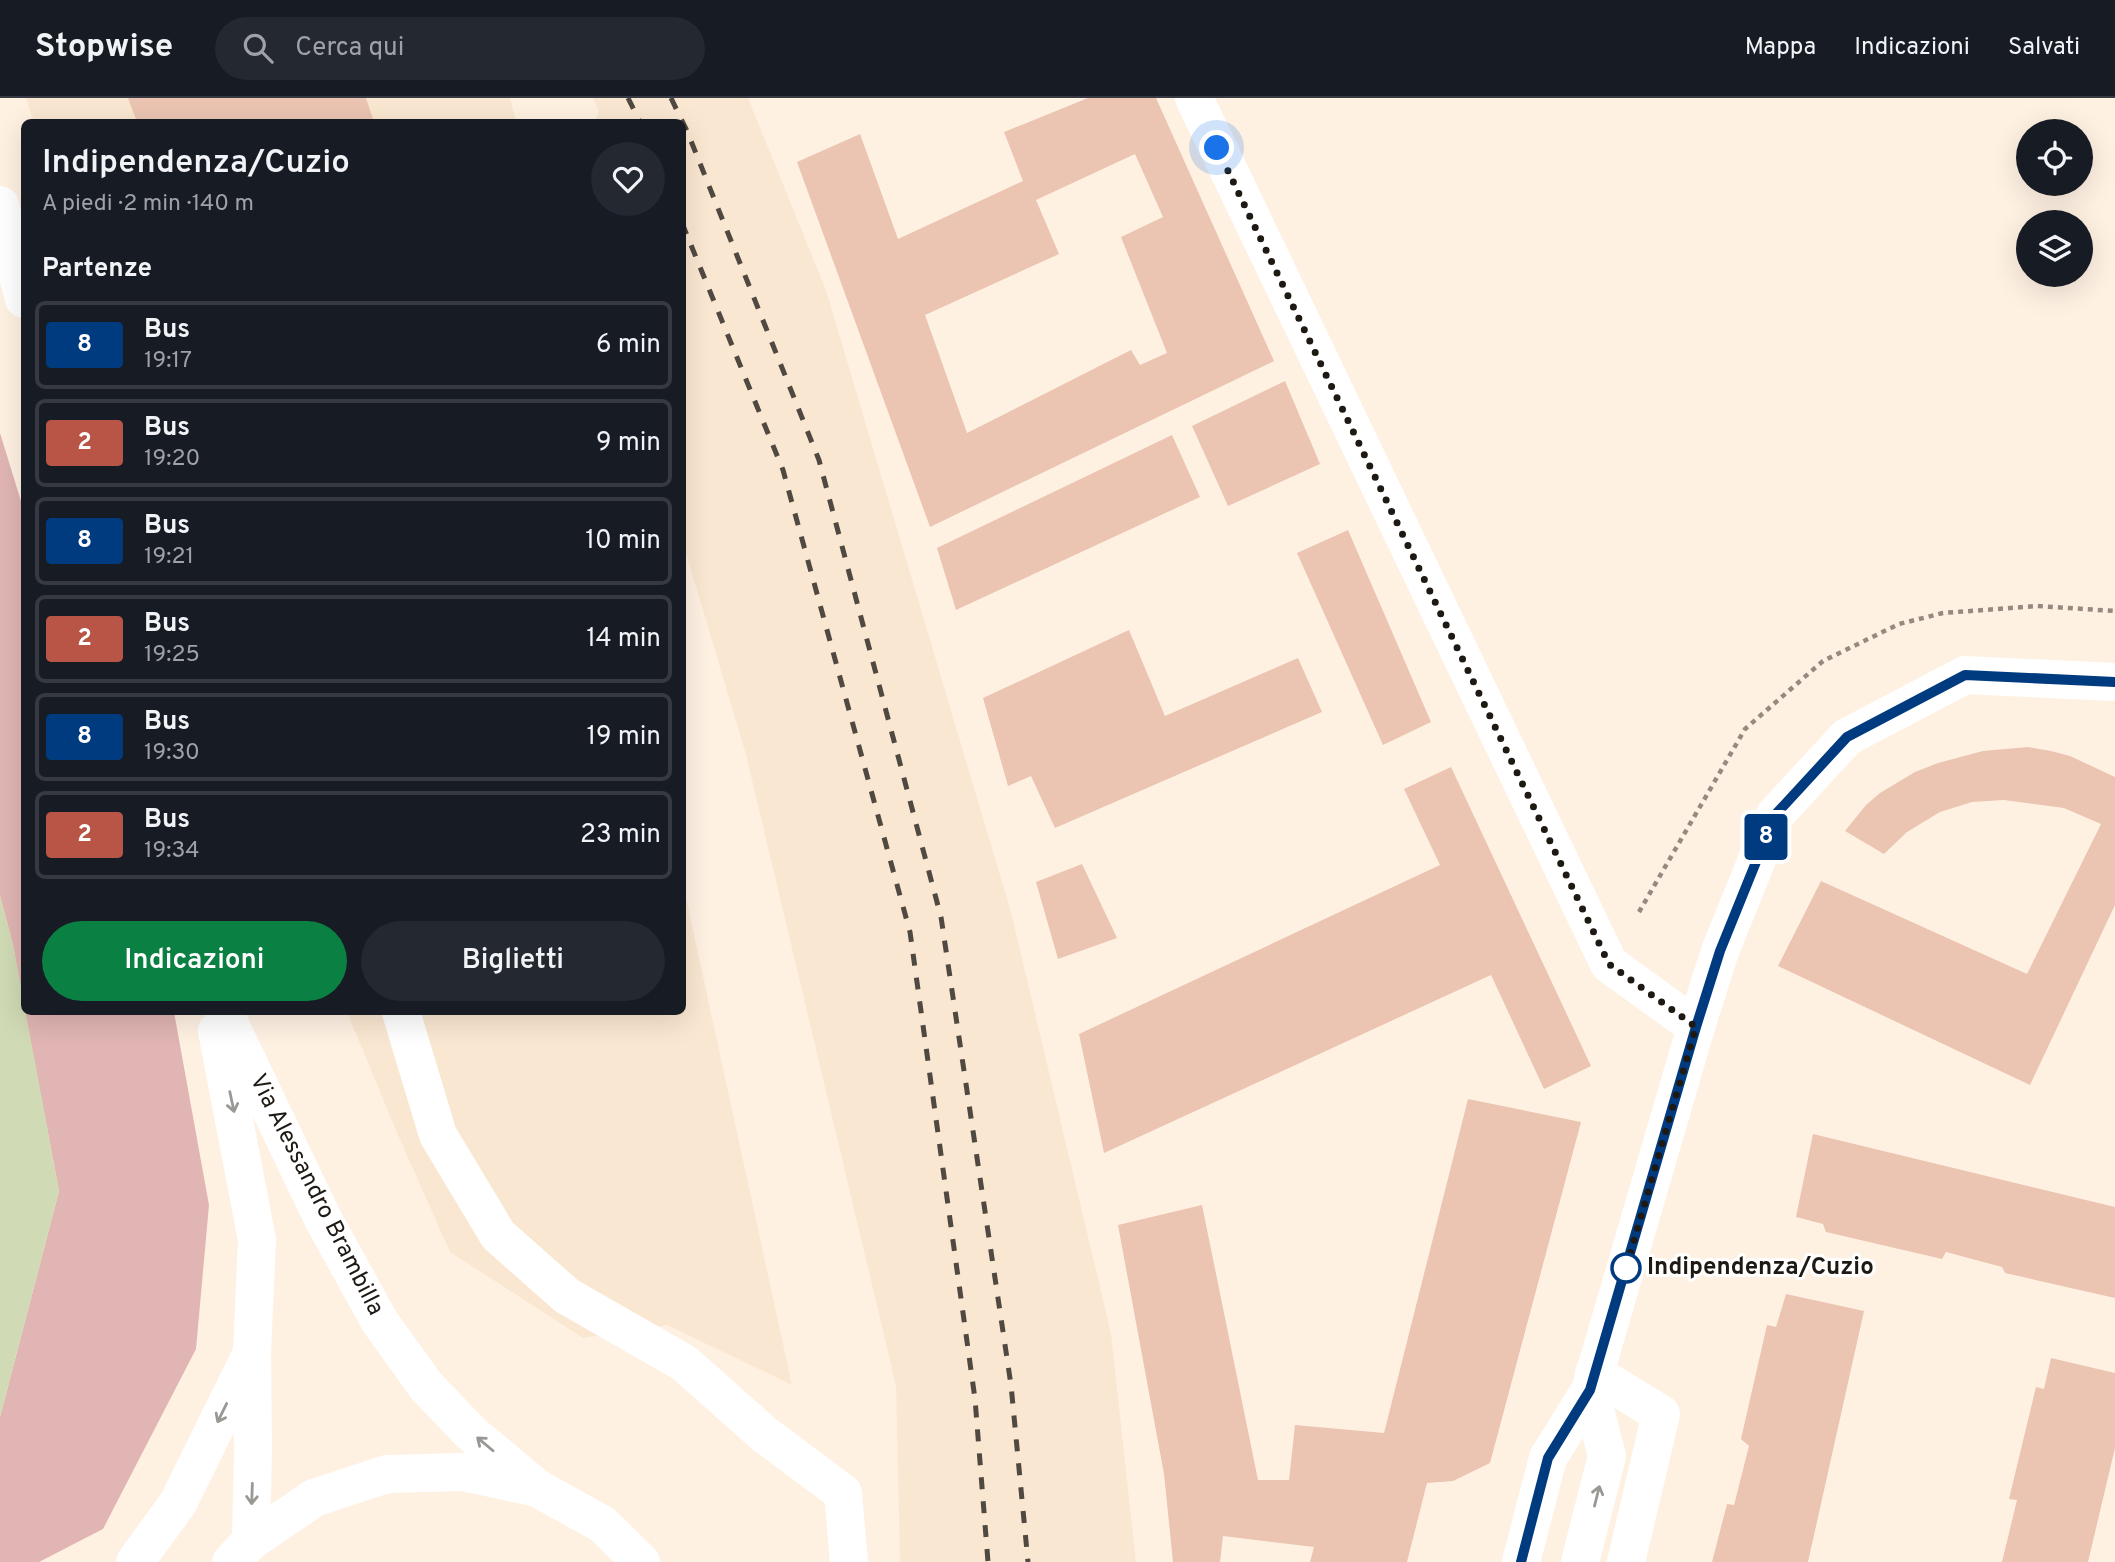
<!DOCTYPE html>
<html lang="it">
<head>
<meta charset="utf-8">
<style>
	:root { --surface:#171b24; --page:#242831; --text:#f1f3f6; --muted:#9ea1a6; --line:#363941; --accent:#0b8043 }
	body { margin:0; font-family:Overpass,sans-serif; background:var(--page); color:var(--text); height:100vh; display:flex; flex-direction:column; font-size:26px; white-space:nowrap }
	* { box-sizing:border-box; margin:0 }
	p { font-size:23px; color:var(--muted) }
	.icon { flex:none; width:38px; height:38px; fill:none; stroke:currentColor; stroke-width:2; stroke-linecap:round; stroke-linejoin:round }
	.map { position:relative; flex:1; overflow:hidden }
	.sheet { position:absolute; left:21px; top:21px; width:665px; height:896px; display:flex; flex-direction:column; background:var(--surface); border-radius:10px; box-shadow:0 7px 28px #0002 }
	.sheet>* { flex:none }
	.badge { padding:0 14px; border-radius:5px; font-size:24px; line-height:46px }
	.buttons { position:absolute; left:2016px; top:21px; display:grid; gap:14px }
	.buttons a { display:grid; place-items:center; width:77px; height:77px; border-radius:50%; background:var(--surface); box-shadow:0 7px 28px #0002; font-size:35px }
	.you { position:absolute; width:35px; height:35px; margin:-18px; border:5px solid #fff; border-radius:50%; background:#1a73e8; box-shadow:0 0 0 10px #1a73e833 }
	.map>.badge { position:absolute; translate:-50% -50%; box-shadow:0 0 0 4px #fff }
	h2 { padding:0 21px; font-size:26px; line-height:63px }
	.round { display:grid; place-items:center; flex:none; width:74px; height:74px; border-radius:37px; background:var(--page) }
	.summary { display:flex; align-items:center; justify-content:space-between; height:119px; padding:0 21px }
	h1 { font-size:33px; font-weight:600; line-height:52px }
	.action { display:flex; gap:14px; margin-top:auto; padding:14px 21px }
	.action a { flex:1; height:80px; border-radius:42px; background:var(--accent); color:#fff; font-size:28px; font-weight:600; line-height:80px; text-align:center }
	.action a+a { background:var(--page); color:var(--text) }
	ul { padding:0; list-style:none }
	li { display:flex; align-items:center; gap:21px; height:88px; margin:0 14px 10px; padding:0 7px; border:4px solid var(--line); border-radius:10px }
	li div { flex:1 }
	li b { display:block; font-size:26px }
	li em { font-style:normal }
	li .badge { min-width:77px; font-weight:700; text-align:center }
	header { display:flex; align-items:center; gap:42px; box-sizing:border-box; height:98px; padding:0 35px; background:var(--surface); border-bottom:2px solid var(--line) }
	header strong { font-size:33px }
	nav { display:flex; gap:38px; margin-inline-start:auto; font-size:24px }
	.search { width:490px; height:63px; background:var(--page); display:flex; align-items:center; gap:18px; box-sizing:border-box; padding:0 24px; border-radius:38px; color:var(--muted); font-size:26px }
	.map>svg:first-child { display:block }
	.built { fill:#fae7d1 }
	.forest { fill:#e0b5b3 }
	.water { fill:#d0dab5 }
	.building { fill:#ebc4b2; fill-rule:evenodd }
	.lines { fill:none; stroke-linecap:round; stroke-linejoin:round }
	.path { stroke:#948a80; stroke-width:4.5; stroke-dasharray:5 5; stroke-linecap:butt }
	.minor { stroke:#fff; stroke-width:38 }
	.major { stroke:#fff; stroke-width:38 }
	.rail { stroke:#504941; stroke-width:5; stroke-dasharray:12 12; stroke-linecap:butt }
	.oneway { stroke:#9a9895 }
	.line-casing { stroke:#fff; stroke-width:16 }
	.line { stroke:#003b80; stroke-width:10 }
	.walk { stroke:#1e1913; stroke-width:7; stroke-dasharray:0 12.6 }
	.stop-dot { fill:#fff; stroke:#003b80; stroke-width:3.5 }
	.labels { text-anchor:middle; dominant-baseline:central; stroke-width:6; stroke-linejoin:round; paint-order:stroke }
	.street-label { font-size:24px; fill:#1e1913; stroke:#fff }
	.stop-label { font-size:24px; font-weight:bold; fill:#1e1913; stroke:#fff; text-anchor:start }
</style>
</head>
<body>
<header>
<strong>Stopwise</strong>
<div class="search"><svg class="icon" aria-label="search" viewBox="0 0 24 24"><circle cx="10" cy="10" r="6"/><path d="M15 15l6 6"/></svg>Cerca qui</div>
<nav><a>Mappa</a><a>Indicazioni</a><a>Salvati</a></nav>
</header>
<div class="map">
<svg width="2115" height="1464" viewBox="0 0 2115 1464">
	<rect width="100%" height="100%" fill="#fff1e2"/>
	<path class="built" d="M26,0H510L516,24H34Z
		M593,0H748L826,192L1011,814L1111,1235L1136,1464H900L896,1288L746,657L683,445L682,24H594L599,14Z
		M683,786L792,1287L667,1227L583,1240L450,1154L397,1035L347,914H682Z"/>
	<path class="forest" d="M0,335L24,413V909L13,847L0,798Z
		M25,914H174L209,1107L196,1251L103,1431L39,1464H0V1319L59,1093Z"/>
	<path class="water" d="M0,798L13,847L59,1093L0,1319Z"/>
	<path class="building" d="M128,0H366L374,24H137Z
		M1088,0H1156L1274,263L930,429L797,64L860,36L898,141L1023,83L1004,34ZM1135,56L1163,119L1121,139L1167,255L1140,267L1131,252L967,335L925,217L1059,156L1036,102Z
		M1285,283L1320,366L1228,408L1192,328Z
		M1172,337L1200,399L956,512L937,450Z
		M1348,432L1431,624L1383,647L1297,455Z
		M1129,532L1165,618L1298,560L1322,614L1055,730L1031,678L1008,688L983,600Z
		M2028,649L2051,653L2070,658L2115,679V807L2030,987L1778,868L1821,783L2027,876L2101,726L2064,710L2004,702L1972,704L1940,714L1907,734L1884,756L1845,733L1866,707L1880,695L1915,674L1938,665L1983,653Z
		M1451,669L1591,968L1544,991L1491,877L1104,1055L1079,936L1440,767L1404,691Z
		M1082,766L1117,840L1058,861L1036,784Z
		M1468,1001L1581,1024L1490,1365L1453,1383L1427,1385L1407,1464H1310L1314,1449L1223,1438L1220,1464H1173L1164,1376L1118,1127L1202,1107L1258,1382H1289L1295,1327L1384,1335Z
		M1813,1036L2115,1109V1200L2005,1175L2002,1169L1946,1154L1942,1161L1826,1134L1823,1126L1796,1119Z
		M1786,1196L1864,1213L1808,1464H1712L1727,1406L1734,1407L1749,1348L1741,1341L1767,1227L1776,1229Z
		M2051,1260L2115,1275V1350L2088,1464H2002L2017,1402L2009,1401L2036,1289L2044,1291Z"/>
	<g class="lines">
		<path class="path" d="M1639,814L1745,631L1823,563L1899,526L1943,515L2037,508L2115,513"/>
		<path class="minor" d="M1194,0L1609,866L1696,929
			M401,914L438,1037L498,1137L567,1198L684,1265L764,1336L843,1395L849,1464
			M1594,1275L1661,1316L1626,1464
			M1521,1464L1548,1360L1590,1292L1696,929L1720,853L1775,717L1847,639L1965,577L2115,584
			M1580,1464L1607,1358L1590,1292"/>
		<path class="major" d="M0,107L24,201
			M224,914L323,1121L380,1224L426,1288L471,1335L537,1390
			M217,933L257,1142L252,1254L253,1353L251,1443
			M135,1464L178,1405L250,1259
			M231,1464L251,1443L314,1400L387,1376L463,1374L537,1390L602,1426L641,1464"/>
		<path class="rail" d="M628,0L640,24
			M671,0L687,33L819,362L941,819L1011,1287L1028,1464
			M682,125L783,372L910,834L975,1301L988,1464"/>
	</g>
	<defs><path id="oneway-shaft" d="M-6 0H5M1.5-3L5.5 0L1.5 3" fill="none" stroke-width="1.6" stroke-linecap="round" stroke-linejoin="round" transform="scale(1.75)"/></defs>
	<g class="oneway">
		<use href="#oneway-shaft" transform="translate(232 1004) rotate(78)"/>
		<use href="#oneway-shaft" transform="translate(222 1315) rotate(116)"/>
		<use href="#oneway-shaft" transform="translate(485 1346) rotate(-140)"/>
		<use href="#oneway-shaft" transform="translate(252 1396) rotate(92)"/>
		<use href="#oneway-shaft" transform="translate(1597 1398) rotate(-76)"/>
	</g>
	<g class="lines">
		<g class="line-casing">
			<path id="line" d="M1521,1464L1548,1360L1590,1292L1696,929L1720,853L1775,717L1847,639L1965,577L2115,584"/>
		</g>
		<use href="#line" class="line"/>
		<path class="walk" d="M1217,50L1609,866L1696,929L1626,1170"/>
	</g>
	<circle class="stop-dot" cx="1626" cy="1170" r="14"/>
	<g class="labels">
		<g class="street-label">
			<text transform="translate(316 1097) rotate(63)">Via Alessandro Brambilla</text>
		</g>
		<g class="stop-label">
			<text x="1647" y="1170">Indipendenza/Cuzio</text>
		</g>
	</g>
</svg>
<div class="buttons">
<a><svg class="icon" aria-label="locate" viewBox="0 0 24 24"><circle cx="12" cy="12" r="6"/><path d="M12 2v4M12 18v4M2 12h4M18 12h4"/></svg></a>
<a><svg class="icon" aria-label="layers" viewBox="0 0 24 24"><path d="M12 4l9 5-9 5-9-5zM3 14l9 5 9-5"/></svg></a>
</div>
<div class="you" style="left:1217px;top:50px"></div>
<b class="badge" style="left:1766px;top:739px;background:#003b80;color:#fff">8</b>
<section class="sheet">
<div class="summary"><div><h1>Indipendenza/Cuzio</h1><p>A piedi · 2 min · 140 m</p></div><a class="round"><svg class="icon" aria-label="heart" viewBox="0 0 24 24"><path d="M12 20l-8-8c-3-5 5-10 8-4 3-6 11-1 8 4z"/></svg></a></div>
<h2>Partenze</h2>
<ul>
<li><span class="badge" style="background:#003b80;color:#fff">8</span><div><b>Bus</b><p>19:17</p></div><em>6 min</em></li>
<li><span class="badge" style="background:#b85546;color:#fff">2</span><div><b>Bus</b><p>19:20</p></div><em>9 min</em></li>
<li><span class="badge" style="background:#003b80;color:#fff">8</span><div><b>Bus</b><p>19:21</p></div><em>10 min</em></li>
<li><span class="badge" style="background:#b85546;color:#fff">2</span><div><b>Bus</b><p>19:25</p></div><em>14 min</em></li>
<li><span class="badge" style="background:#003b80;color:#fff">8</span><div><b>Bus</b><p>19:30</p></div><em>19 min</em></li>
<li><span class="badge" style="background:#b85546;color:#fff">2</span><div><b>Bus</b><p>19:34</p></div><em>23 min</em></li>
</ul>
<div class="action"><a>Indicazioni</a><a>Biglietti</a></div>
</section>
</div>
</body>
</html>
